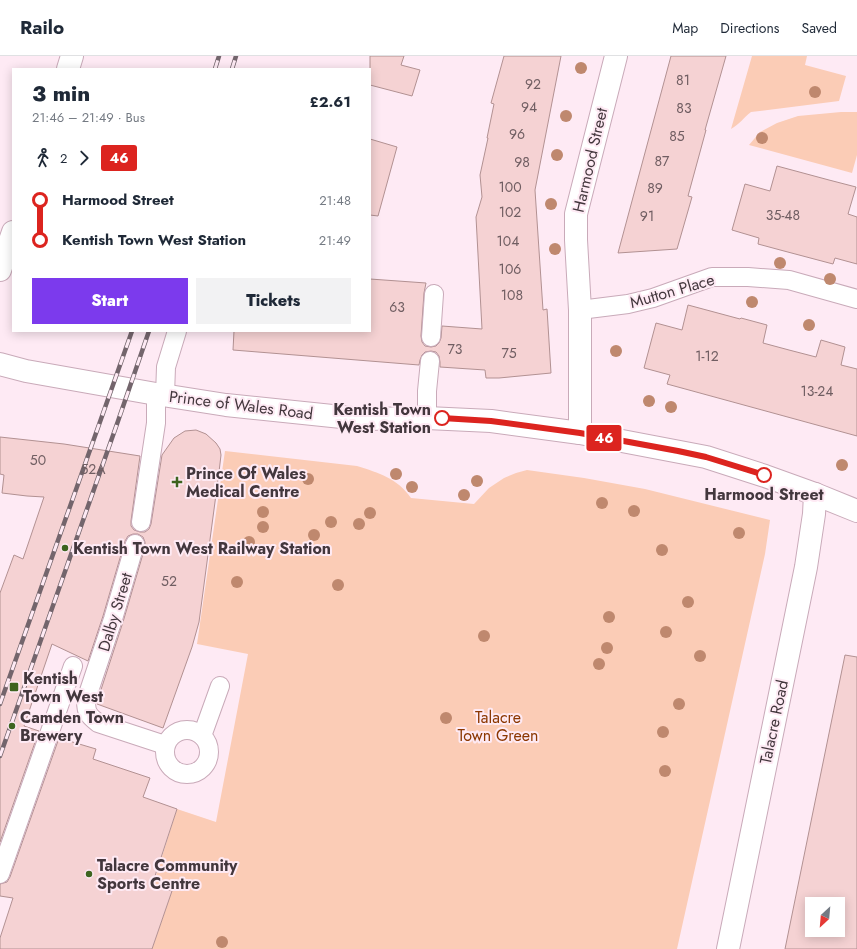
<!DOCTYPE html>
<html lang="en">
<head>
<meta charset="utf-8">
<style>
	:root { --surface:#fff; --page:#f2f2f3; --text:#1f2937; --muted:#747a83; --line:#e0e1e3; --accent:#7c3aed }
	body { margin:0; font-family:Jost,sans-serif; background:var(--page); color:var(--text); height:100vh; display:flex; flex-direction:column; font-size:15px; white-space:nowrap }
	* { box-sizing:border-box; margin:0 }
	p { font-size:13px; color:var(--muted) }
	.icon { flex:none; width:22px; height:22px; fill:none; stroke:currentColor; stroke-width:2; stroke-linecap:round; stroke-linejoin:round }
	.map { position:relative; flex:1; overflow:hidden }
	.panel { position:absolute; left:12px; top:12px; width:359px; height:264px; display:flex; flex-direction:column; background:var(--surface); border-radius:0px; box-shadow:0 2px 10px #0003 }
	.panel>* { flex:none }
	.badge { padding:0 8px; border-radius:3px; font-size:14px; line-height:26px }
	.needle { width:26px; rotate:206deg }
	.controls { position:absolute; left:805px; top:841px; display:grid; gap:8px }
	.controls a { display:grid; place-items:center; width:40px; height:40px; border-radius:0px; background:var(--surface); box-shadow:0 2px 10px #0003; font-size:20px }
	.map>.badge { position:absolute; translate:-50% -50%; box-shadow:0 0 0 2px #fff }
	.legs { display:flex; align-items:center; gap:6px; height:44px; padding:0 20px; font-size:13px }
	.legs p { margin-inline-start:auto }
	.headline { display:flex; align-items:center; justify-content:space-between; height:68px; padding:0 20px }
	h1 { font-size:22px; font-weight:800; line-height:30px }
	.button { display:flex; gap:8px; margin-top:auto; padding:8px 20px }
	.button a { flex:1; height:46px; border-radius:0px; background:var(--accent); color:#fff; font-size:16px; font-weight:800; line-height:46px; text-align:center }
	.button a+a { background:var(--page); color:var(--text) }
	ul { padding:0 20px; list-style:none }
	li { display:flex; align-items:center; gap:14px; height:40px; font-size:15px }
	li i { display:grid; place-items:center; width:6px; height:100%; margin:0 5px; background:currentColor }
	li i::after { content:''; width:10px; height:10px; margin:-5px; border:3px solid; border-radius:50%; background:var(--surface) }
	li p { margin-inline-start:auto }
	li:first-child i { background:linear-gradient(#0000 50%,currentColor 0) }
	li:last-child i { background:linear-gradient(currentColor 50%,#0000 0) }
	header { display:flex; align-items:center; gap:24px; box-sizing:border-box; height:56px; padding:0 20px; background:var(--surface); border-bottom:1px solid var(--line) }
	header strong { font-size:19px }
	nav { display:flex; gap:22px; margin-inline-start:auto; font-size:14px }
	.map>svg:first-child { display:block }
	.green { fill:#fbccb6 }
	.building { fill:#f5d2d3; stroke:#b29192; fill-rule:evenodd }
	.lines { fill:none; stroke-linecap:round; stroke-linejoin:round }
	.service-casing { stroke:#c9aab9; stroke-width:20 }
	.minor-casing { stroke:#c9aab9; stroke-width:24 }
	.tertiary-casing { stroke:#c9aab9; stroke-width:24 }
	.service { stroke:#fff; stroke-width:18 }
	.minor { stroke:#fff; stroke-width:22 }
	.tertiary { stroke:#fff; stroke-width:22 }
	.rail-casing { stroke:#73656c; stroke-width:4.5 }
	.rail { stroke:#feeaf4; stroke-width:3; stroke-dasharray:9; stroke-linecap:butt }
	.tree { fill:#bf886e }
	.line-1-casing { stroke:#fff; stroke-width:9 }
	.line-1 { stroke:#dc241f; stroke-width:6 }
	.stop-1-dot { fill:#fff; stroke:#dc241f; stroke-width:2 }
	.poi-dot { fill:#3d641f; stroke:#feeaf4; stroke-width:1.5 }
	.labels { text-anchor:middle; dominant-baseline:central; stroke-width:4; stroke-linejoin:round; paint-order:stroke }
	.number-label { font-size:14px; fill:#705e62 }
	.street-label { font-size:16px; fill:#43373d; stroke:#feeaf4 }
	.stop-label { font-size:16px; font-weight:bold; fill:#43373d; stroke:#feeaf4; text-anchor:end }
	.poi-label { font-size:16px; font-weight:bold; fill:#43373d; stroke:#feeaf4; text-anchor:start }
	.park-label { font-size:16px; fill:#8b3700; stroke:#feeaf4 }
</style>
</head>
<body>
<header>
<strong>Railo</strong>
<nav><a>Map</a><a>Directions</a><a>Saved</a></nav>
</header>
<div class="map">
<svg width="857" height="893" viewBox="0 0 857 893">
	<rect width="100%" height="100%" fill="#feeaf4"/>
	<path class="green" d="M752,0H807L805,9L846,20L839,45L751,56C743,62 740,68 731,73Z
		M841,56H857V99L852,117L749,89L760,76L777,67L798,60Z
		M225,395L357,410C379,417 397,422 411,442L474,448L489,432L504,422L516,417L527,414L584,422L645,433L770,464L765,498L677,893H152L172,835L153,829L177,753L216,766L248,598L197,588Z"/>
	<path class="building" d="M370,0H404L401,9L420,14L412,40L370,29Z
		M504,0H561L535,134L543,254L547,253L551,317L499,322H486L485,314L440,311V306L439,300L436,296L431,295L425,296L422,299L420,304L419,309L233,294L234,275H370V223L426,227L424,237L421,280L422,286L425,290L431,291L436,290L439,287L441,282L442,270L482,273L476,161L482,141L480,119L488,82H487L494,48L491,47Z
		M671,0H726L705,74H706L688,140L692,141L677,193L618,197Z
		M370,83L397,91L378,160L370,159Z
		M777,110L829,124L856,131L848,158L857,161V208L835,202L833,208L784,195L758,188L759,182L732,174L745,128L770,135Z
		M688,249L740,263L741,262L767,269L763,287L789,294L816,301L821,284L845,291L841,309L857,313V380L667,328L670,319L644,312L656,267L682,274Z
		M196,374L206,378L216,387L220,393L221,399L219,416L199,566L192,591L163,672L97,648V646L123,566L145,491V486L143,481L138,478H133L128,480L125,485L103,560L88,605L52,588L24,670L39,675L0,786V537L14,499L23,503L44,441L27,440L2,437L4,419L0,418V381L64,388L140,400L131,465V470L134,474L140,476H145L149,473L151,468L162,399L174,382L185,375Z
		M845,599L857,601V893H785ZM812,848H838V874H812Z
		M59,682L96,693L93,703L150,722L143,741L177,753L152,829L172,835L152,893H0V882L13,842L0,840V828L7,826L10,821Z"/>
	<g class="lines">
		<g class="service-casing">
			<path id="service" d="M580,254L628,248L653,242L712,221H748L789,224L857,243
				M431,281L434,238
				M165,339L166,311L177,275
				M427,362V335L430,305
				M141,466L156,367V338
				M135,488L113,563L86,644C86,657 88,659 98,667L165,689
				M165 696a22 22 0 1 1 44 0a22 22 0 1 1-44 0Z
				M202,680L220,630
				M0,818L73,610"/>
		</g>
		<g class="minor-casing">
			<path id="minor" d="M68,13L72,0
				M0,214L13,176
				M580,377V254L576,184V158L616,0
				M728,893L806,511L814,458L815,438"/>
		</g>
		<g class="tertiary-casing">
			<path id="tertiary" d="M0,308L26,315L156,338L226,349L361,363L427,362L491,365L580,377L706,401L765,420L815,438L857,455"/>
		</g>
		<use href="#service" class="service"/>
		<use href="#minor" class="minor"/>
		<use href="#tertiary" class="tertiary"/>
		<g class="rail-casing">
			<path id="rail" d="M215,13L219,0
				M232,13L236,0
				M0,648L101,363L132,275
				M0,700L117,368L149,275"/>
		</g>
		<use href="#rail" class="rail"/>
	</g>
	<g class="tree">
		<circle cx="581" cy="12" r="6"/>
		<circle cx="815" cy="36" r="6"/>
		<circle cx="566" cy="60" r="6"/>
		<circle cx="762" cy="82" r="6"/>
		<circle cx="557" cy="99" r="6"/>
		<circle cx="551" cy="148" r="6"/>
		<circle cx="555" cy="193" r="6"/>
		<circle cx="780" cy="207" r="6"/>
		<circle cx="830" cy="223" r="6"/>
		<circle cx="752" cy="246" r="6"/>
		<circle cx="809" cy="269" r="6"/>
		<circle cx="616" cy="295" r="6"/>
		<circle cx="649" cy="345" r="6"/>
		<circle cx="671" cy="351" r="6"/>
		<circle cx="842" cy="409" r="6"/>
		<circle cx="396" cy="418" r="6"/>
		<circle cx="308" cy="423" r="6"/>
		<circle cx="477" cy="425" r="6"/>
		<circle cx="412" cy="431" r="6"/>
		<circle cx="464" cy="439" r="6"/>
		<circle cx="602" cy="447" r="6"/>
		<circle cx="634" cy="455" r="6"/>
		<circle cx="263" cy="456" r="6"/>
		<circle cx="370" cy="457" r="6"/>
		<circle cx="331" cy="466" r="6"/>
		<circle cx="359" cy="468" r="6"/>
		<circle cx="263" cy="471" r="6"/>
		<circle cx="739" cy="477" r="6"/>
		<circle cx="314" cy="479" r="6"/>
		<circle cx="249" cy="486" r="6"/>
		<circle cx="308" cy="494" r="6"/>
		<circle cx="662" cy="494" r="6"/>
		<circle cx="237" cy="526" r="6"/>
		<circle cx="338" cy="529" r="6"/>
		<circle cx="688" cy="546" r="6"/>
		<circle cx="609" cy="561" r="6"/>
		<circle cx="666" cy="576" r="6"/>
		<circle cx="484" cy="580" r="6"/>
		<circle cx="607" cy="592" r="6"/>
		<circle cx="700" cy="600" r="6"/>
		<circle cx="599" cy="608" r="6"/>
		<circle cx="679" cy="648" r="6"/>
		<circle cx="446" cy="662" r="6"/>
		<circle cx="663" cy="676" r="6"/>
		<circle cx="665" cy="715" r="6"/>
		<circle cx="222" cy="886" r="6"/>
	</g>
	<g class="lines">
		<g class="line-1-casing">
			<path id="line-1" d="M442,362L491,365L580,377L678,395L706,401L764,419"/>
		</g>
		<use href="#line-1" class="line-1"/>
	</g>
	<g class="stop-1-dot">
		<circle cx="442" cy="362" r="7"/>
		<circle cx="764" cy="419" r="7"/>
	</g>
	<g class="poi-dot">
		<path d="M175 420h4v4h4v4h-4v4h-4v-4h-4v-4h4z"/>
		<circle cx="65" cy="492" r="4"/>
		<rect x="9" y="626" width="10" height="10" rx="2"/>
		<circle cx="12" cy="670" r="4"/>
		<circle cx="89" cy="818" r="4"/>
	</g>
	<g class="labels">
		<g class="number-label">
			<text x="683" y="24">81</text>
			<text x="533" y="28">92</text>
			<text x="529" y="51">94</text>
			<text x="684" y="52">83</text>
			<text x="517" y="78">96</text>
			<text x="677" y="80">85</text>
			<text x="662" y="105">87</text>
			<text x="522" y="106">98</text>
			<text x="510" y="131">100</text>
			<text x="655" y="132">89</text>
			<text x="510" y="156">102</text>
			<text x="783" y="159">35-48</text>
			<text x="647" y="160">91</text>
			<text x="508" y="185">104</text>
			<text x="510" y="213">106</text>
			<text x="512" y="239">108</text>
			<text x="397" y="251">63</text>
			<text x="455" y="293">73</text>
			<text x="509" y="297">75</text>
			<text x="707" y="300">1-12</text>
			<text x="817" y="335">13-24</text>
			<text x="38" y="404">50</text>
			<text x="93" y="413">52A</text>
			<text x="169" y="525">52</text>
		</g>
		<g class="street-label">
			<text transform="translate(590 104) rotate(-77)">Harmood Street</text>
			<text transform="translate(672 235) rotate(-16)">Mutton Place</text>
			<text transform="translate(241 349) rotate(7)">Prince of Wales Road</text>
			<text transform="translate(115 556) rotate(-73)">Dalby Street</text>
			<text transform="translate(774 666) rotate(-78)">Talacre Road</text>
		</g>
		<g class="stop-label">
			<text x="431" y="353">Kentish Town<tspan x="431" dy="18">West Station</tspan></text>
			<text x="764" y="438" text-anchor="middle">Harmood Street</text>
		</g>
		<g class="poi-label">
			<text x="186" y="417">Prince Of Wales<tspan x="186" dy="18">Medical Centre</tspan></text>
			<text x="73" y="492">Kentish Town West Railway Station</text>
			<text x="23" y="622">Kentish<tspan x="23" dy="18">Town West</tspan></text>
			<text x="20" y="661">Camden Town<tspan x="20" dy="18">Brewery</tspan></text>
			<text x="97" y="809">Talacre Community<tspan x="97" dy="18">Sports Centre</tspan></text>
		</g>
		<g class="park-label">
			<text x="498" y="661">Talacre<tspan x="498" dy="18">Town Green</tspan></text>
		</g>
	</g>
</svg>
<div class="controls">
<a><svg class="needle" viewBox="-14 -14 28 28"><path d="M0-13l5 13h-10z" fill="#e53935"/><path d="M0 13l5-13h-10z" fill="#747a83"/></svg></a>
</div>
<b class="badge" style="left:604px;top:382px;background:#dc241f;color:#fff">46</b>
<section class="panel">
<div class="headline"><div><h1>3 min</h1><p>21:46 – 21:49 · Bus</p></div><b>£2.61</b></div>
<div class="legs"><svg class="icon" aria-label="walk" viewBox="0 0 24 24"><circle cx="13" cy="4" r="2"/><path d="M13 8l-2 6 4 7M11 14l-3 7M7 12l3-4h3l4 4"/></svg>2<svg class="icon" aria-label="forward" viewBox="0 0 24 24"><path d="M9 5l7 7-7 7"/></svg><b class="badge" style="background:#dc241f;color:#fff">46</b></div>
<ul>
<li><i style="color:#dc241f"></i><b>Harmood Street</b><p>21:48</p></li>
<li><i style="color:#dc241f"></i><b>Kentish Town West Station</b><p>21:49</p></li>
</ul>
<div class="button"><a>Start</a><a>Tickets</a></div>
</section>
</div>
</body>
</html>
